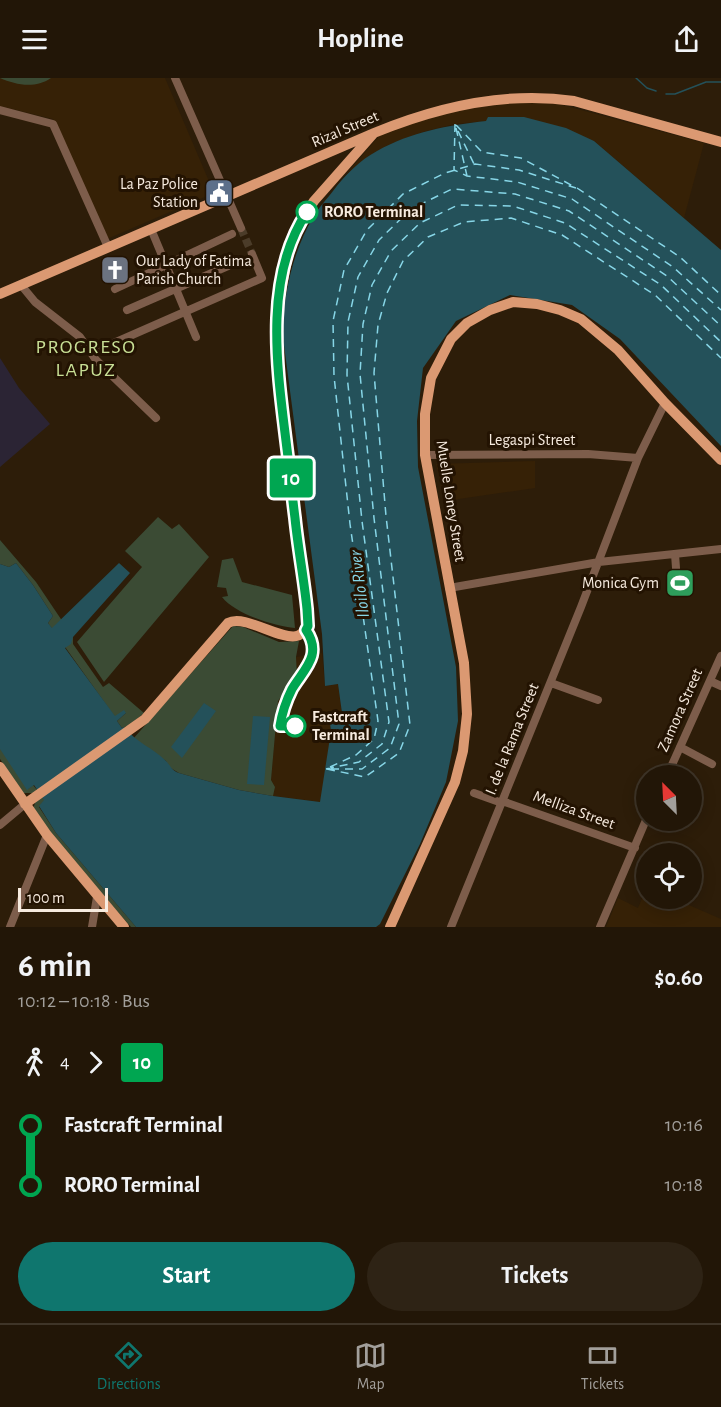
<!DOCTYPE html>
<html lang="en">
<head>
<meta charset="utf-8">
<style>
	:root { --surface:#221607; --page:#2e2315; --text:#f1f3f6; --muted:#a29f9b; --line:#3f3528; --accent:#0f766e }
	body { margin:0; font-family:"Alegreya Sans",sans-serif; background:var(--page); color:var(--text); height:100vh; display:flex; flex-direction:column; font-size:22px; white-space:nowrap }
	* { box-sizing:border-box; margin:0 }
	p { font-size:20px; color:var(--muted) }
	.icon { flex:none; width:33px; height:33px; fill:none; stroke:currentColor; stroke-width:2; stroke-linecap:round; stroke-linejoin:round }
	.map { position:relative; height:849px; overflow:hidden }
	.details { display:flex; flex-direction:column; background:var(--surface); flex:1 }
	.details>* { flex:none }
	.badge { padding:0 12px; border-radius:4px; font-size:21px; line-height:39px }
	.needle { width:39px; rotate:336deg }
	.buttons { position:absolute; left:636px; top:687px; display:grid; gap:12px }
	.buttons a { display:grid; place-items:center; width:66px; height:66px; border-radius:50%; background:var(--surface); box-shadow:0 3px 15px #0003,0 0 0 2px var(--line); font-size:30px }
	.scale { position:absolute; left:18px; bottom:15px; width:90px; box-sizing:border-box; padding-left:6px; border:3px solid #f7ebdf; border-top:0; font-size:16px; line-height:21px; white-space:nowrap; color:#f7ebdf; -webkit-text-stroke:4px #231302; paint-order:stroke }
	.map>.badge { position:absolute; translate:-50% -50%; box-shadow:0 0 0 3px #fff }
	.legs { display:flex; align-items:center; gap:9px; height:66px; padding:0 18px; font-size:20px }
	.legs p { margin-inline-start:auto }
	.head { display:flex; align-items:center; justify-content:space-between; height:102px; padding:0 18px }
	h1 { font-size:33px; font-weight:700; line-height:45px }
	.primary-button { display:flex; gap:12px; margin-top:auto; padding:12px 18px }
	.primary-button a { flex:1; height:69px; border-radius:36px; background:var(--accent); color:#fff; font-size:24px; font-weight:700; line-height:69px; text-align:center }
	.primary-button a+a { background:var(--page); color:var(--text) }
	ul { padding:0 18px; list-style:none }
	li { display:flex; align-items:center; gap:21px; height:60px; font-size:22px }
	li i { display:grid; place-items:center; width:9px; height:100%; margin:0 8px; background:currentColor }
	li i::after { content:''; width:15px; height:15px; margin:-8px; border:4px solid; border-radius:50%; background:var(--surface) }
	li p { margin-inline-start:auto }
	li:first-child i { background:linear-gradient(#0000 50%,currentColor 0) }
	li:last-child i { background:linear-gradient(currentColor 50%,#0000 0) }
	header { display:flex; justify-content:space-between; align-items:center; height:78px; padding:0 18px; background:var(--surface); font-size:27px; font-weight:700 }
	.tab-bar { display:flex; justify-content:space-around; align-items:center; height:84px; border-top:2px solid var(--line); background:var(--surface); font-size:16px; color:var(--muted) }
	.tab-bar a { display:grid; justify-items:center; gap:3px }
	.tab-bar .on { color:var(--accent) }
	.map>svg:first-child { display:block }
	.commercial { fill:#2b2434 }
	.built { fill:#362106 }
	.green { fill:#3b4b34 }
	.water { fill:#24515a }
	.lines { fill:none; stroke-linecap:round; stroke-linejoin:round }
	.stream { stroke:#24515a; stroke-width:1.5 }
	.ferry { stroke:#87d6e7; stroke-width:1.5; stroke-dasharray:8 6; stroke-linecap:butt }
	.minor-tunnel { stroke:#4b3c29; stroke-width:8; stroke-dasharray:8 4; stroke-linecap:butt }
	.minor { stroke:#7d5d4b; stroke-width:8 }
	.major { stroke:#db9972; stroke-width:10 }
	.line-1-casing { stroke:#fff; stroke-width:14 }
	.line-1 { stroke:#00a651; stroke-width:9 }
	.stop-1-dot { fill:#fff; stroke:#00a651; stroke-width:3 }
	.labels { text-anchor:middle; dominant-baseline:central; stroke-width:6; stroke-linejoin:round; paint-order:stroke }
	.street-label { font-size:16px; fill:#f7ebdf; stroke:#231302 }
	.poi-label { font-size:16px; fill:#f7ebdf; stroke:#231302; text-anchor:end }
	.stop-label { font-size:16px; font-weight:bold; fill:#f7ebdf; stroke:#231302; text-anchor:start }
	.water-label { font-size:18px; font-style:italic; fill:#87d6e7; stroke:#231302 }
	.quarter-label { font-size:20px; letter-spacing:1.5px; fill:#c8df95; stroke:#231302 }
</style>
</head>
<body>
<header><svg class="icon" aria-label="menu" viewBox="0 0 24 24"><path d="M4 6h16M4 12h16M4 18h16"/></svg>Hopline<svg class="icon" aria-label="share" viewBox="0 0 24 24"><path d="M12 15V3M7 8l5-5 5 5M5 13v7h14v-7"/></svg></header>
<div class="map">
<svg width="721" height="849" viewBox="0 0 721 849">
	<rect width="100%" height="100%" fill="#2d1d09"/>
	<path class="commercial" d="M0,280L19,310L50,346L0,389Z"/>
	<path class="built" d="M0,0H165L214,115L107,161L53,41L0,28Z
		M505,25H555L704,65L684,140L594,63L487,43L455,46L426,53L398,63L375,74L346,96L380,57L426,38Z
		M535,383V410L445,423L436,386Z
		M322,575L325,608L338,606L342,636L329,638L331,653L321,724L273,718L275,709L271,702L278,623L297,597L296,579Z
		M646,811V820L675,821L721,841V849H606L618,820L638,830Z"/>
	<path class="green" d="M0,0H51C35,11 16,7 0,0Z
		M158,439L172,451L179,446L209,479L104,604L77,564L142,489L125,473Z
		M0,462L36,504L73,559V566L103,609L109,605L144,635L130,647L122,650L117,643L126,635L115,639L48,545L53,538L33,507L16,485L9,489L0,486Z
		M233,480L242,504L292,517L295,550C274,548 235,536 222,519L228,518L226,510L217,509L222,482Z
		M233,548L243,549L279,564L299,563L296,579L297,597L278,623L271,702L275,709L273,718L239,712L179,695L169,689L166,683L133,661Z
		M0,669L28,711L33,707L37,712L34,715H23L0,681Z
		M42,719L45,722L39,729L56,755L136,849H131L70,780L33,731L36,722Z"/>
	<path class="water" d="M488,39H524L566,50L594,63L721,172V368L620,261L572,227L510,217L456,243L423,290L417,343L418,389L456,589L458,643L446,704L420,766L380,846L376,849H136L56,755L39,728L44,722L34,707L27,712L0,671V486L9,489L16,485L33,507L53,538L48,545L52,550L119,485L130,495L73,559L71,566L65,570L115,638L124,632L126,635L117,643L122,650L124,649C138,666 152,669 166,683C171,688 171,692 179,695L239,712L273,718L320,724L331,653L329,637L342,635L338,606L325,608L322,556L282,252C285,212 293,172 314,138C319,129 327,121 333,113C345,97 360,82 377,73C411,54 448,47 486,43Z
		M204,625L216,633L182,680L171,669Z
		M253,638L270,639L264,707L247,706Z"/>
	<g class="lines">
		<path class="stream" d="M636,0L647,10L656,13
			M666,16H675L706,4H721"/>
		<path class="ferry" d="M455,46L454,92L467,98L517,104L572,121L673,189L721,232
			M456,47L482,74L521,80L573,108
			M456,50L467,98
			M458,53L474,86
			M577,110L680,179L721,217
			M330,689L356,677L374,661L378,643L350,446L334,298L333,243L344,192L367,152L403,116L445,95L475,86L519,92L576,110
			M326,691L359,684L382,666L389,644L362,443L347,297L348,244L358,199L379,162L411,131L452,111L515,116L569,133L667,198L721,248
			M327,691L365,699L399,675L410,647L386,438L374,295L378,247L387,215L403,183L428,159L464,144L511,140L562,157L655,217L721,280
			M331,691H362L390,670L399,646L374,440L360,296L363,246L372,207L391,173L420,145L458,127L513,128L565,145L661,207L721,264"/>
		<path class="minor-tunnel" d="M241,150L252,176"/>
		<path class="minor" d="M175,0L241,150
			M0,32L53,46L108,169
			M151,151L196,259
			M21,207L35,224L80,259L96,282L156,340
			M115,211L232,156
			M127,232L228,188
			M91,275L262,200L252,176
			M425,377L588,376L638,380
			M675,476L676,490
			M449,510L599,484L721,471
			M710,603L721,608
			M551,605L598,622
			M680,669L712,686
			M667,698L721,578
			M474,715L502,725
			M502,723L635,770
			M0,747L25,726
			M10,849L47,757
			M92,849L97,819
			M451,849L581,529L638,380L665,325
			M600,849L646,742"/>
		<path class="major" d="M0,216L374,55C437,29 507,13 574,23L721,64
			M0,689L47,757L124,849
			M25,726L145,641L228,545C252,532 312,591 307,531L281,320L277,253L279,224L289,172L300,145L314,123L374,55
			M390,849L455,704L463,673L467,636L464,585L425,377V336L431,300L451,261L467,245L490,232L513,224L537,226L560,232L581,241L618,272L665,325L721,382"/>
	</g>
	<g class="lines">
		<g class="line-1-casing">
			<path id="line-1" d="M295,648H280C282,635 286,623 292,611C304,591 323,577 306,552L308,548L307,531C304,501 298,470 295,440C292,417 290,394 287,371C278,296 262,201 307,134"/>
		</g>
		<use href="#line-1" class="line-1"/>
	</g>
	<defs>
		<g id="civic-square" transform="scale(1.5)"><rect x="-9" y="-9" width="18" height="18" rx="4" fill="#5c6f8a" stroke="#231302"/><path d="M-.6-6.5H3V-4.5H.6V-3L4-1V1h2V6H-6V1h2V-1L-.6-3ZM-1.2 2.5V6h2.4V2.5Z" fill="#fff"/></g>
		<g id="church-square" transform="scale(1.5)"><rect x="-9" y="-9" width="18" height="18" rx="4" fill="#6b7280" stroke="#231302"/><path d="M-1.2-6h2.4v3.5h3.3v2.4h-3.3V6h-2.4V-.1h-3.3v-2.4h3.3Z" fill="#fff"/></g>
		<g id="stadium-square" transform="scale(1.5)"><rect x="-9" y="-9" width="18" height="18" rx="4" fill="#2e9e5b" stroke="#231302"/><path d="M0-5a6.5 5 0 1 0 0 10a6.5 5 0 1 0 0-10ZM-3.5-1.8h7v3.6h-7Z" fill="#fff"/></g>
	</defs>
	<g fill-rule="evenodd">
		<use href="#civic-square" x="219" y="115"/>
		<use href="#church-square" x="115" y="192"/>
		<use href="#stadium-square" x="680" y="505"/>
	</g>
	<g class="stop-1-dot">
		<circle cx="307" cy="134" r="10"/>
		<circle cx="295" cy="648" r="10"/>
	</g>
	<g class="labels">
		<g class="street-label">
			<text transform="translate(345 51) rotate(-23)">Rizal Street</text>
			<text x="532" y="362">Legaspi Street</text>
			<text transform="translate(451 423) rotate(81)">Muelle Loney Street</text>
			<text transform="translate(680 632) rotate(-66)">Zamora Street</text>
			<text transform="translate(512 661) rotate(-68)">I. de la Rama Street</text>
			<text transform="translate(574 732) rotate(20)">Melliza Street</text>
		</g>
		<g class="poi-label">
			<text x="198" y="106">La Paz Police<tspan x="198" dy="18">Station</tspan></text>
			<text x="136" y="183" text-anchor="start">Our Lady of Fatima<tspan x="136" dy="18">Parish Church</tspan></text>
			<text x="659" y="505">Monica Gym</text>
		</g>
		<g class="stop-label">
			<text x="324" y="134">RORO Terminal</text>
			<text x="312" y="639">Fastcraft<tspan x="312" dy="18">Terminal</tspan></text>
		</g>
		<g class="water-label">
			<text transform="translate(360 506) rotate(-97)">Iloilo River</text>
		</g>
		<g class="quarter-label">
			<text x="86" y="269">PROGRESO<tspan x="86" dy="23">LAPUZ</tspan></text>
		</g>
	</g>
</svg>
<div class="buttons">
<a><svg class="needle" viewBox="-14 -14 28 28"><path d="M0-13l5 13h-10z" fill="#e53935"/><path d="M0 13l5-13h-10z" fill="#a29f9b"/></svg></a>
<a><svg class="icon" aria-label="locate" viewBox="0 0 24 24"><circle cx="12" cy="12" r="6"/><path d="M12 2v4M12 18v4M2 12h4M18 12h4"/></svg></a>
</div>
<div class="scale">100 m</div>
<b class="badge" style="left:291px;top:400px;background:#00a651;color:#fff">10</b>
</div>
<section class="details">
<div class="head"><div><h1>6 min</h1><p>10:12 – 10:18 · Bus</p></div><b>$0.60</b></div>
<div class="legs"><svg class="icon" aria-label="walk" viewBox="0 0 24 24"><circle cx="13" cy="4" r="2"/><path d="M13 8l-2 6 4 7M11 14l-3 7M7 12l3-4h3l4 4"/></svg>4<svg class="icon" aria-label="forward" viewBox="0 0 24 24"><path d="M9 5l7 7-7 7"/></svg><b class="badge" style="background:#00a651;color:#fff">10</b></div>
<ul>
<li><i style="color:#00a651"></i><b>Fastcraft Terminal</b><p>10:16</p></li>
<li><i style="color:#00a651"></i><b>RORO Terminal</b><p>10:18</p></li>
</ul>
<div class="primary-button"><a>Start</a><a>Tickets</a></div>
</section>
<nav class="tab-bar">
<a class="on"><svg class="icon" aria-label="directions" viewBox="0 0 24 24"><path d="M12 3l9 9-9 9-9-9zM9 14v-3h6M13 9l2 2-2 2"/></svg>Directions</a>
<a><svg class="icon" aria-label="map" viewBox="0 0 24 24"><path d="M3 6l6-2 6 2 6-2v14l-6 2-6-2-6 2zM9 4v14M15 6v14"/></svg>Map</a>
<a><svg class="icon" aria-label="tickets" viewBox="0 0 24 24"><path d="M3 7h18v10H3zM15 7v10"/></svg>Tickets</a>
</nav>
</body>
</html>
